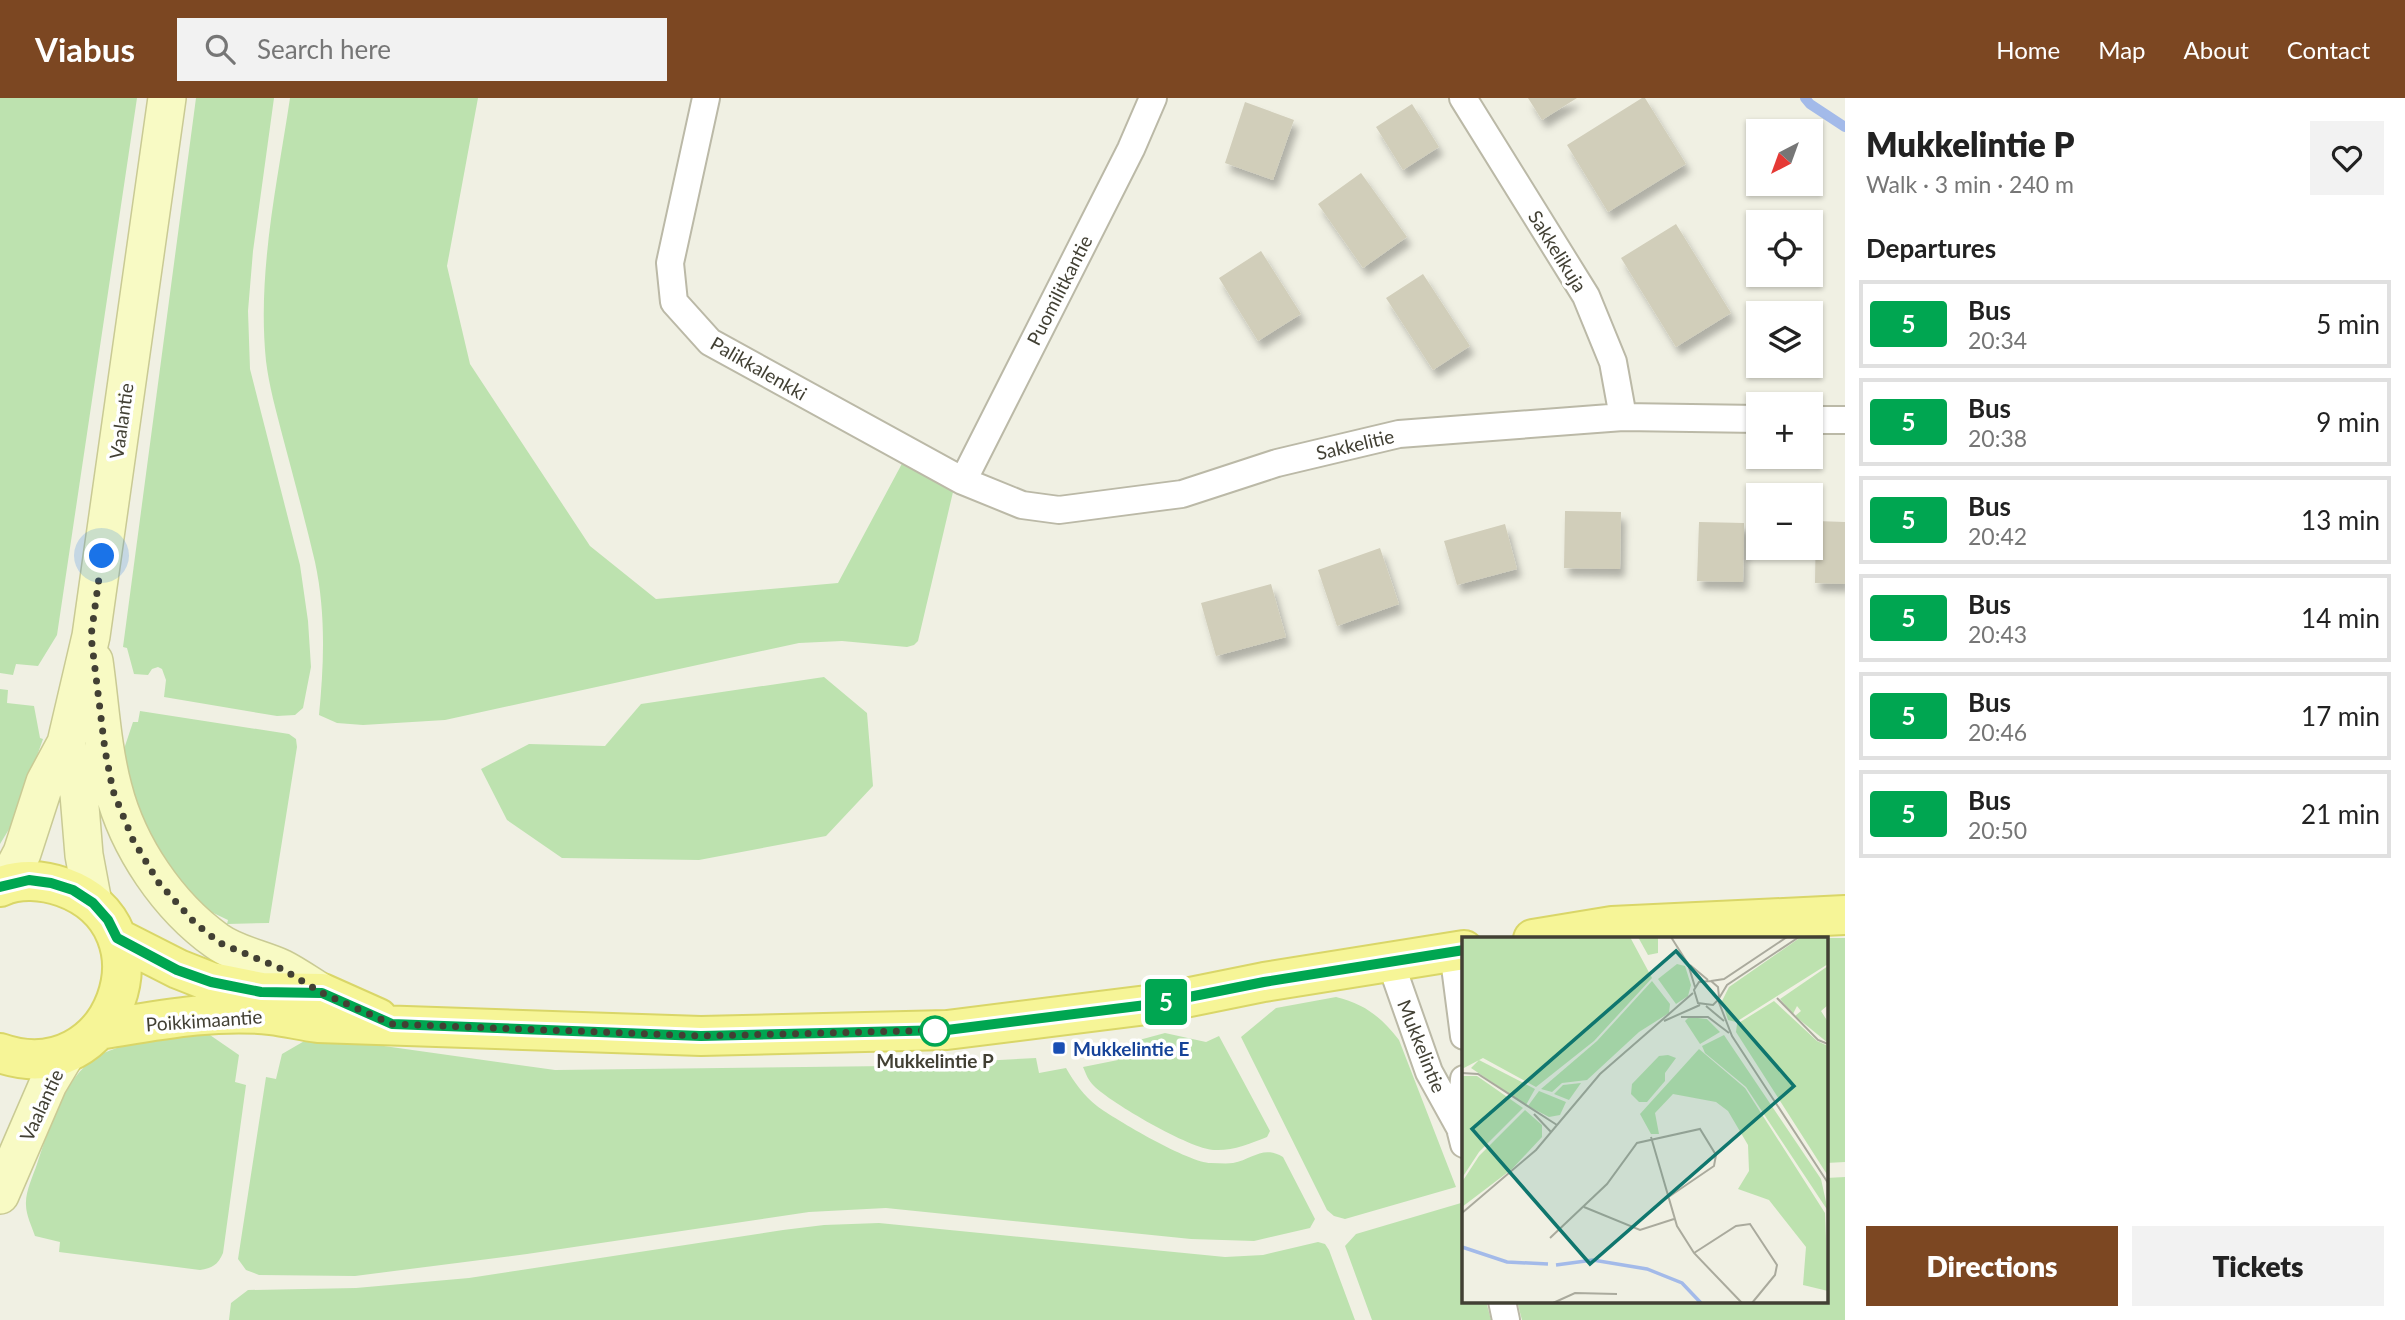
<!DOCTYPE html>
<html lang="en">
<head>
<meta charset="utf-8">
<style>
	:root { --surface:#fff; --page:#f2f2f2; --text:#222; --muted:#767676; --line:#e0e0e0; --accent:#7c4722 }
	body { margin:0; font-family:Lato,sans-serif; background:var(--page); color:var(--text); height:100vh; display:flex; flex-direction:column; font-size:26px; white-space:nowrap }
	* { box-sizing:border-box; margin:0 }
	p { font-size:23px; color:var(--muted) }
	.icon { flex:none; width:38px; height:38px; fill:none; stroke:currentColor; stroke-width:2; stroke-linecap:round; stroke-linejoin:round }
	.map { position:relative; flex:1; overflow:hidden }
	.side { display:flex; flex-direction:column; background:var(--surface); width:560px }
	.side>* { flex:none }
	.badge { padding:0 14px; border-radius:5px; font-size:24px; line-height:46px }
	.needle { width:46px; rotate:221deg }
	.buttons { position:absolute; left:1746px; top:21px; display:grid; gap:14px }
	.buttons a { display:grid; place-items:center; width:77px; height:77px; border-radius:0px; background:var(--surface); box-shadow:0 2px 5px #0004; font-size:35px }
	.you { position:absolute; width:35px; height:35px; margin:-18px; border:5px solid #fff; border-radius:50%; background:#1a73e8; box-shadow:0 0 0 10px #1a73e833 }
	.map>.badge { position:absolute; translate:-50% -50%; box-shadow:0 0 0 4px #fff }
	h2 { padding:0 21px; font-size:26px; line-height:63px }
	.round { display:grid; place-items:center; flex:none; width:74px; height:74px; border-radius:0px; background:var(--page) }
	.summary { display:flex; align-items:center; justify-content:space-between; height:119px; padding:0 21px }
	h1 { font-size:33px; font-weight:800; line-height:52px }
	.button { display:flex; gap:14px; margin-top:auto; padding:14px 21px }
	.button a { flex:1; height:80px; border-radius:0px; background:var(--accent); color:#fff; font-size:28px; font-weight:800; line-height:80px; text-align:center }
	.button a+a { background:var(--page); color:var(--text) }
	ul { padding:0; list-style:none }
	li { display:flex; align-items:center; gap:21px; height:88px; margin:0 14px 10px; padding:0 7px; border:4px solid var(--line); border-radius:0px }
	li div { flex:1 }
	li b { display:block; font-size:26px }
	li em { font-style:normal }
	li .badge { min-width:77px; font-weight:700; text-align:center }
	header { display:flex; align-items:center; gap:42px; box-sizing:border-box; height:98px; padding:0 35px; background:var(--accent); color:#fff }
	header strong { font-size:33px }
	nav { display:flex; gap:38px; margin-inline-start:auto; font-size:24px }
	.search { width:490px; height:63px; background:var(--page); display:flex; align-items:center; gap:18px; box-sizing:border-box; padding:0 24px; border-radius:0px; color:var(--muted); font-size:26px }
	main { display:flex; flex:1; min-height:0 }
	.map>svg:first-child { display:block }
	.green { fill:#bde2af }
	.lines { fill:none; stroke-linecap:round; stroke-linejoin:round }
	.stream { stroke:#a3bae9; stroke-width:10 }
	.building { fill:#d1ceba; filter:url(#shadow) }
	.street-casing { stroke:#bbb9a7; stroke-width:30 }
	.secondary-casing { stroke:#c9ca94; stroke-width:40 }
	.primary-casing { stroke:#d9d668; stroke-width:42 }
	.street { stroke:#fff; stroke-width:26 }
	.secondary { stroke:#f8fac4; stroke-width:37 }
	.primary { stroke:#f6f597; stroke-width:38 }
	.line-casing { stroke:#fff; stroke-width:16 }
	.line { stroke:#00a651; stroke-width:10 }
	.walk { stroke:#424034; stroke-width:7; stroke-dasharray:0 12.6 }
	.stop-dot { fill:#fff; stroke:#00a651; stroke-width:3.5 }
	.transit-dot { fill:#1a4fb4; stroke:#fff; stroke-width:2.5 }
	.labels { text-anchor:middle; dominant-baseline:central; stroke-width:7; stroke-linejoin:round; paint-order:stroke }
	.street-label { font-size:19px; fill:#424034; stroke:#fff }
	.transit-label { font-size:19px; font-weight:bold; fill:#164399; stroke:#fff; text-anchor:start }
	.stop-label { font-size:19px; font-weight:bold; fill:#424034; stroke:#fff }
	.inset-river { fill:none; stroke:#a3bae9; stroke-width:3.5 }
	.inset-road { fill:none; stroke:#aaaa9d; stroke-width:2 }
	.view { fill:#0f766e; fill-opacity:0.15; stroke:#0f766e; stroke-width:3.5 }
	.inset-edge { fill:none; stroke:#424034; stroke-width:3.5 }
</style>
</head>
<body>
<header>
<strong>Viabus</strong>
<div class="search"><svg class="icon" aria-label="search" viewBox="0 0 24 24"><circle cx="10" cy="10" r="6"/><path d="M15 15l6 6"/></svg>Search here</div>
<nav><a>Home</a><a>Map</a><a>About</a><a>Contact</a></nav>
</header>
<main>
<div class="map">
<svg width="1845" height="1222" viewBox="0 0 1845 1222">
	<defs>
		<filter id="shadow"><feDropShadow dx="4.5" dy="8" stdDeviation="3.5" flood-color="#0004"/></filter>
	</defs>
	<rect width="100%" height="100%" fill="#f0f0e3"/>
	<path class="green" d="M0,0H137L57,537L38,568L16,566L13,577L0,575Z
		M196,0H274L253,153L248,213L250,271L300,467L308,523L311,569L303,610L295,617L277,618L164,599L166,582L162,571L158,569L152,571L148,577L134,576L127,550L123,549Z
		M290,0H478L447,168L470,266L590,448L656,501L838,485L905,360L953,394L918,543L914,547L907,549L842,543L799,545L445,622L363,627L337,625L319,617C324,566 326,515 315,464C305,421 293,378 282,336C276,312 269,288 266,263C257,175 277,87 290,0Z
		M824,579L867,615L873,688L826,738L699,762L562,760L507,722L481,671L529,646L605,648L641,606Z
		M0,591L8,592L7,605L34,608L40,640L43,641L14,723L0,746Z
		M140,613L289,636L296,641L297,649L269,825L227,826L228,822L207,812L172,777L146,737L120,652L124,651L133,624H138Z
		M1845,840V1064L1826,1065V841L1808,840Z
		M1336,899C1365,906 1381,919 1399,942L1456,1089L1345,1121L1334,1118L1327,1112L1241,939L1276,910Z
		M207,935L239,957L235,984L246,987L223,1155C218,1167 212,1170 200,1172L59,1154L60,1144L35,1138C32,1129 26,1117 26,1107C25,1094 33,1078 37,1066C50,1028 66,971 106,954C138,941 173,939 207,935Z
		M1165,935L1206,944L1219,938L1270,1033L1267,1039C1249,1046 1233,1053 1214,1052C1190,1051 1111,1005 1094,988C1088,982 1086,976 1083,969L1118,962L1117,948Z
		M313,938L555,972L889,968L1036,960L1039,975L1066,970C1074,984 1084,998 1097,1008C1116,1022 1189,1065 1211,1065C1218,1065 1226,1066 1233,1065C1253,1061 1263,1047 1283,1059L1315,1121L1310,1130L1254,1143L1191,1141L886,1110L809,1114L527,1156L355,1178L259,1177L246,1172L238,1161L266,979L276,981L282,956Z
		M1845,1079V1222H1522L1517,1203H1826V1080Z
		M1461,1105L1464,1114V1203H1486L1491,1222H1372L1345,1148L1356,1136Z
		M879,1125L1225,1159L1263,1157L1318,1144L1325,1146L1329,1152L1355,1222H229L231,1205L248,1192L356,1190L469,1180L783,1132L824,1127Z"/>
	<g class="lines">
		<path class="stream" d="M1805,0L1810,6L1845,29"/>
	</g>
	<path class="building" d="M1528,0H1577L1542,22Z
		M1642,0H1645L1686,66L1608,114L1567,47Z
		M1245,4L1294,22L1273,82L1225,65Z
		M1412,6L1439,49L1403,72L1376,29Z
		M1361,75L1407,139L1363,170L1318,106Z
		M1676,126L1731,215L1676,249L1621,160Z
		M1261,153L1301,216L1258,243L1219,180Z
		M1423,176L1470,248L1433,272L1386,200Z
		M1565,413L1621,414L1620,471L1564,470Z
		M1816,423L1845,424V486L1815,485Z
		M1699,424L1744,425L1743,484L1697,483Z
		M1505,426L1517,471L1457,487L1444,443Z
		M1380,450L1399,506L1337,528L1318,472Z
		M1271,486L1286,539L1216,558L1201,505Z"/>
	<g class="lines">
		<g class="street-casing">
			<path id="street" d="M706,0L670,165L674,204L710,244L963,383L1022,407L1059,412L1182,396L1277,365L1399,336L1623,319L1759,321
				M1463,0L1586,198L1613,264L1623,319
				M1811,322H1845
				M963,383L1131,51L1153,0
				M1453,853L1464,938
				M1390,863L1429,974L1460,1030L1464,1046
				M1460,1030L1464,981
				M1502,1203L1506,1222"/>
		</g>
		<g class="secondary-casing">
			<path id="secondary" d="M94,563C100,605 102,649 113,690C128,749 168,808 217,843C235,856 261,861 281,870C295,877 309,887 322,895
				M66,645L79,696L84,757L93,805
				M5,787L22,755L45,684L66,645L91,538L167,0
				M0,1097L48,986L66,956"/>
		</g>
		<g class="primary-casing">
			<path id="primary" d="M0,789C19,780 43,782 63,789C174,829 114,995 0,955
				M117,840L178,871L211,884L261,894L322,895L378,920
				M1533,841L1612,828L1845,817
				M99,932C155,923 214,911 271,917C287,919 303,923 318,925L701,938L947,932L1155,906L1264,884L1464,852"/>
		</g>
		<use href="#street" class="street"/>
		<use href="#secondary" class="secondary"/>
		<use href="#primary" class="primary"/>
	</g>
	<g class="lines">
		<g class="line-casing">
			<path id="line" d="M0,789L29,782L51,785L73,792L93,805L108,822L117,840L177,872L211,884L261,894L322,895L392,926L701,938L947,932L1154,906L1264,884L1464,852"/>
		</g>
		<use href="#line" class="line"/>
		<path class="walk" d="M102,458L91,538L105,652L113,693L133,742L159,785L195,825L220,845L282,871L322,895L392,926L701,938L947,932L935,933"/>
	</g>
	<circle class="stop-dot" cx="935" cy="933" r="14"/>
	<rect class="transit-dot" x="1052" y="943" width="14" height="14" rx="3.5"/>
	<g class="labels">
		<g class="street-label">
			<text transform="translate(1558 153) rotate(58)">Sakkelikuja</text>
			<text transform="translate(1059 192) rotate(-63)">Puomilitkantie</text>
			<text transform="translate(759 270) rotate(30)">Palikkalenkki</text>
			<text transform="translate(121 323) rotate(-82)">Vaalantie</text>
			<text transform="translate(1355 346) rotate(-13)">Sakkelitie</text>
			<text transform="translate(204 922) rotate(-4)">Poikkimaantie</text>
			<text transform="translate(1422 948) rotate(68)">Mukkelintie</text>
			<text transform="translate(41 1007) rotate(-65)">Vaalantie</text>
		</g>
		<g class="transit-label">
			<text x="1073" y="950">Mukkelintie E</text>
		</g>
		<g class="stop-label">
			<text x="935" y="962">Mukkelintie P</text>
		</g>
	</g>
	<g transform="translate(1462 839)">
		<rect width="366" height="366" fill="#f0f0e3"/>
		<path d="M0,0H168L190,41L132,104L74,150L21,121L0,132ZM176,0H196V16L186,18ZM339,0H366V27L274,85L266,83L260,64L267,50ZM215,27L223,29L229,48L226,59L214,67L196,42ZM366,29V68L359,74L366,85V106L333,79L339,74L335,69L331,77L318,62ZM190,44L208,67L207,76L177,95L125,143L100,146L90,155L79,152L135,104ZM312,64L355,104L366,109V239L274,95L275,87ZM227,80L245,82L258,95L238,107L223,84ZM262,98L359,242L366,274L284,150L243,116L240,109ZM237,112L283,151L363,276L366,354L341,348L344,310L307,263L276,252L287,234L286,208L266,174L254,165L211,157L193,176L197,197H189L178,177ZM206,118L214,121L203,136V144L185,165H177L169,157L170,147L197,119ZM17,123L73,152L64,168L9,131ZM0,139H15L61,171L17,215L0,241ZM119,146L107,163L92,157L101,148ZM77,154L104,165L98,178L87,180L66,169ZM63,173L80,188V200L50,232L0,270V245L17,219Z" fill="#bde2af"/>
		<path class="inset-river" d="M0,310L45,325L86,327M94,328L131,323L185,332L220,346L239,366"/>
		<path class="inset-road" d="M209,0L226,27L233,50M228,28L246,43M249,44L262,42L325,0M257,60L256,50L249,44L237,45L232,53L236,66L251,68L256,63L265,48L337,0M315,61L356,103L366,107M256,63L270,99L366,246M244,69L262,84M219,80H246L267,96M202,84L238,68M0,136L16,137L95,188M72,177L89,195M189,200L215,289L232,316L280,366M122,270L178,293L212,282M0,276L74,213L138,137L231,56M88,301L145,247L175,206L238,192L254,218L252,229L205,261M232,316L274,289L288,287L315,328L313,338L290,366M91,366L113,356L155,357"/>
		<path class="view" d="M214,14L332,149L128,327L10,192Z"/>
		<rect width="366" height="366" class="inset-edge"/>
	</g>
</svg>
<div class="buttons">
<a><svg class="needle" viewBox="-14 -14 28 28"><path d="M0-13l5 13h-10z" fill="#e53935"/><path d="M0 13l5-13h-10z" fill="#767676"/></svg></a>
<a><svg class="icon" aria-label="locate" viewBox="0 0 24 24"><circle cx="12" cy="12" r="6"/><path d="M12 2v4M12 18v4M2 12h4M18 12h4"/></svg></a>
<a><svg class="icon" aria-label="layers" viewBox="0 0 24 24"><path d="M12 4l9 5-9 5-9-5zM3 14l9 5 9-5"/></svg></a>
<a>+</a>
<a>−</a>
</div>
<div class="you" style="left:102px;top:458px"></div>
<b class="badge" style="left:1166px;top:904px;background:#00a651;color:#fff">5</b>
</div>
<section class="side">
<div class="summary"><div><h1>Mukkelintie P</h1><p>Walk · 3 min · 240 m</p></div><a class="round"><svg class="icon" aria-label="heart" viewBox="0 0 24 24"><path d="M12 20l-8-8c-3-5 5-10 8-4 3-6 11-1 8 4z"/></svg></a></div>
<h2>Departures</h2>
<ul>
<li><span class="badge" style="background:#00a651;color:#fff">5</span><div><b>Bus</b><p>20:34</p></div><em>5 min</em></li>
<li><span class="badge" style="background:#00a651;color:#fff">5</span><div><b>Bus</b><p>20:38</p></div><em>9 min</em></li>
<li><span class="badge" style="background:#00a651;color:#fff">5</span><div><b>Bus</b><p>20:42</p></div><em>13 min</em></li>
<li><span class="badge" style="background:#00a651;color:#fff">5</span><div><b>Bus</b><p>20:43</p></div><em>14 min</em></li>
<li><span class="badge" style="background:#00a651;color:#fff">5</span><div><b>Bus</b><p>20:46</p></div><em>17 min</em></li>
<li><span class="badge" style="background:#00a651;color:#fff">5</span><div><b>Bus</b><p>20:50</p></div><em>21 min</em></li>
</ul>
<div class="button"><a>Directions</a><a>Tickets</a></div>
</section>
</main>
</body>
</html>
